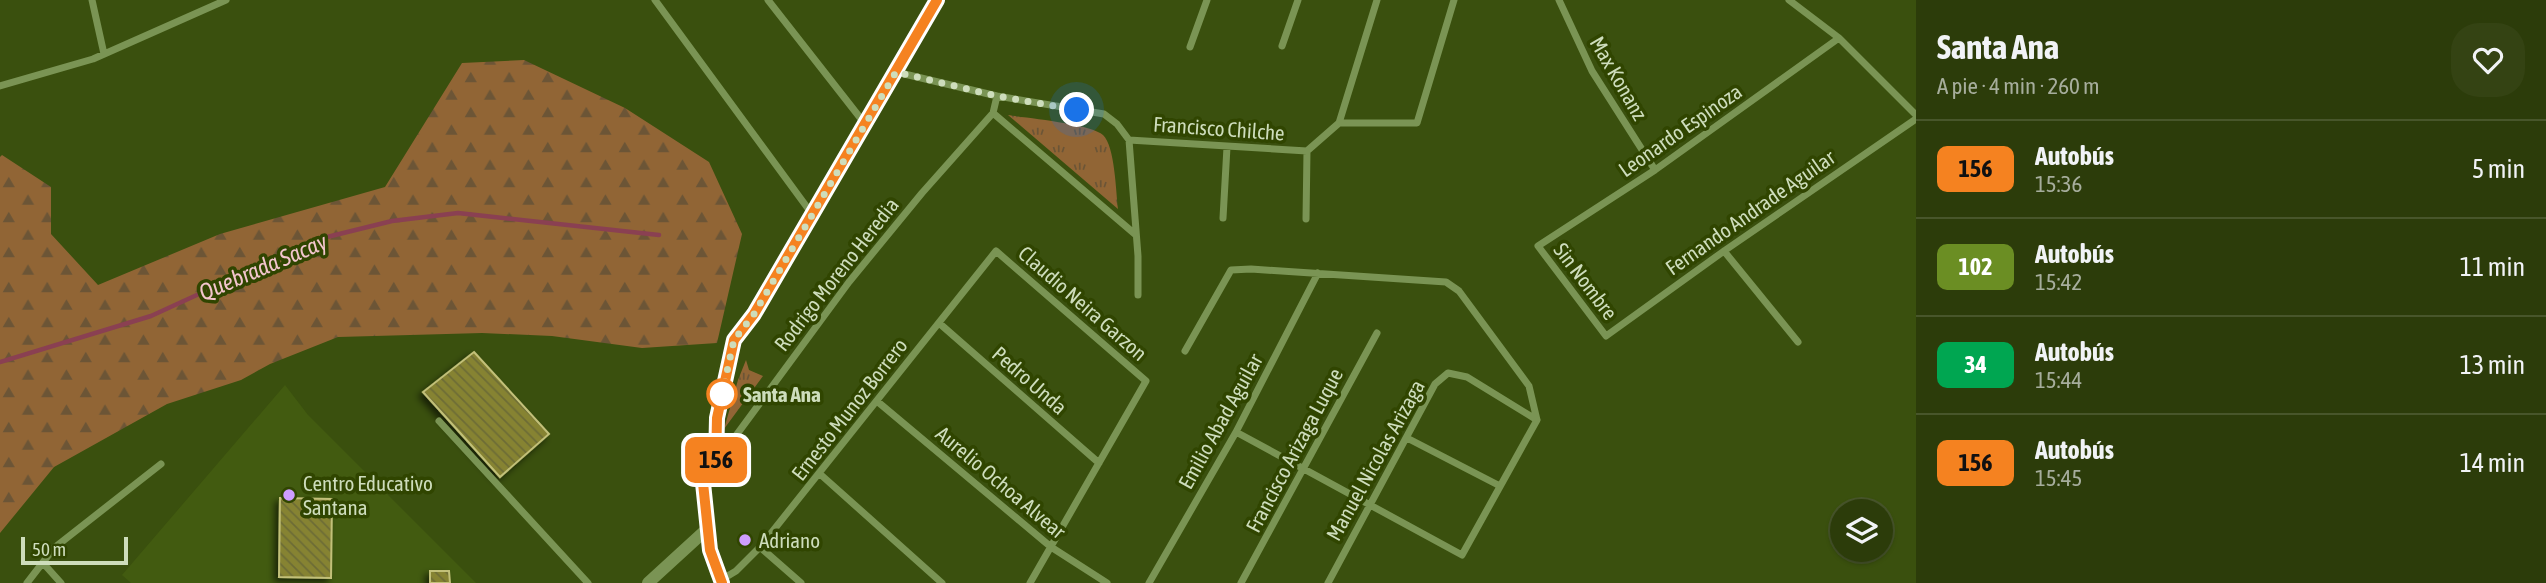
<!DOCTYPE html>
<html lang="es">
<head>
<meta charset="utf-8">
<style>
	:root { --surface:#2c3c0a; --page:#344313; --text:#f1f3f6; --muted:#a6ad9c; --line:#48562b }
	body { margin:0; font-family:"Asap Condensed",sans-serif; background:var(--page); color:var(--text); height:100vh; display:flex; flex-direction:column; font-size:26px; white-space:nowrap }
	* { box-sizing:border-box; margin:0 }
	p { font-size:23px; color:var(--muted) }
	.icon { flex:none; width:38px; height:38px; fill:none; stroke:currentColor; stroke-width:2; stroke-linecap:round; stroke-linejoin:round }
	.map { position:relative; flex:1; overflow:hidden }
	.sheet { display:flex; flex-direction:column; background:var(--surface); width:630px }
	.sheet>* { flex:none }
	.badge { padding:0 14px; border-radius:10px; font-size:24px; line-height:46px }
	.tools { position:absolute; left:1830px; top:499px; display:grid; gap:14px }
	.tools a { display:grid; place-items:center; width:63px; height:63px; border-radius:50%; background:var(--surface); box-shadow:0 2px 5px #0004,0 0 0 2px var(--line); font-size:35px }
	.scale { position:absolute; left:21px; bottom:18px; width:107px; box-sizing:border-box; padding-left:7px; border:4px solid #ceddbc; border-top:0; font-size:19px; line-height:24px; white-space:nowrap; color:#ceddbc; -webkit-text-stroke:5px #304500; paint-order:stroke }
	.you { position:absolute; width:35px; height:35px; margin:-18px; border:5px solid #fff; border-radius:50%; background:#1a73e8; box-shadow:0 0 0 10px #1a73e833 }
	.map>.badge { position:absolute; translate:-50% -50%; box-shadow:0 0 0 4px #fff }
	.round { display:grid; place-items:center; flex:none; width:74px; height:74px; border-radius:28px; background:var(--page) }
	.summary { display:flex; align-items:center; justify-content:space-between; height:119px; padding:0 21px }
	h1 { font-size:33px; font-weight:700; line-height:52px }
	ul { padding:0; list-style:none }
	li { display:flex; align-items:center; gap:21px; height:98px; padding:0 21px; border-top:2px solid var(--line) }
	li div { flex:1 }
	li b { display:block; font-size:26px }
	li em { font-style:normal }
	li .badge { min-width:77px; font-weight:700; text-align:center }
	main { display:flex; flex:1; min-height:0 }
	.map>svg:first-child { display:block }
	.built { fill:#425b10 }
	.grass { fill:url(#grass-tufts) }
	.forest { fill:url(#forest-firs) }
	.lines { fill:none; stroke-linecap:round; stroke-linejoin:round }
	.stream { stroke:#8a4052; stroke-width:4.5 }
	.building { fill:url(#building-back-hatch); stroke:#c2c079; stroke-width:2; filter:url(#shadow) }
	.minor { stroke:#7a9454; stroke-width:7 }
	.tertiary { stroke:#7a9454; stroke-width:12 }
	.line-casing { stroke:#fff; stroke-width:16 }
	.line { stroke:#f58220; stroke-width:10 }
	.walk { stroke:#ceddbc; stroke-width:7; stroke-dasharray:0 12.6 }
	.stop-dot { fill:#fff; stroke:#f58220; stroke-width:3.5 }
	.poi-dot { fill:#cf9dff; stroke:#304500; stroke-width:2.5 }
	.labels { text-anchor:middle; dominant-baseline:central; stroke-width:7; stroke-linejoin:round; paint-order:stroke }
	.street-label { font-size:21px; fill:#ceddbc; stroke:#304500 }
	.stop-label { font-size:21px; font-weight:bold; fill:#ceddbc; stroke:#304500; text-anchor:start }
	.poi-label { font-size:21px; fill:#ceddbc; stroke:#304500; text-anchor:start }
	.water-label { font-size:23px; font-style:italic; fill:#f4c6ce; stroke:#304500 }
</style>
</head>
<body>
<main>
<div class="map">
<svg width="1916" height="583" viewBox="0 0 1916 583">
	<defs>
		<pattern id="grass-tufts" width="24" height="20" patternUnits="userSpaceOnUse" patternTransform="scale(1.75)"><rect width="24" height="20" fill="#916535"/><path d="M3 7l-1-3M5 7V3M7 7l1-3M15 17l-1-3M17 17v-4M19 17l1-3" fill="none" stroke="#6c5536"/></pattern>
		<pattern id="forest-firs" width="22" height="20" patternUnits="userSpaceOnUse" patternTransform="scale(1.75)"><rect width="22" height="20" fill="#916535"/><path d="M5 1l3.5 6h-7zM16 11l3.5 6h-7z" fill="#6c5536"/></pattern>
		<pattern id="building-back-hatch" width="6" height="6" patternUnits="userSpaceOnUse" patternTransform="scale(1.75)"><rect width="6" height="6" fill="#868333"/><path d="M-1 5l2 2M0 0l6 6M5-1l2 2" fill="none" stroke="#6d6c35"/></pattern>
		<filter id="shadow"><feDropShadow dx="-4" dy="4" stdDeviation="3.5" flood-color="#0009"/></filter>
	</defs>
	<rect width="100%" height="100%" fill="#3a500e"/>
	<path class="built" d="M285,385L308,415L476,583H131L122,575Z"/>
	<path class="grass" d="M1008,115C1027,118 1092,124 1103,135C1115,146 1116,193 1118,209Z
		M746,360L749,370L763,376L724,429L738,380Z"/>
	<path class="forest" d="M524,60L625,108L709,162L742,234L717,343L642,348L552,336L482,333L338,337L270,364L241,380L167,404L54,467L0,533V157L2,155L51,187V234L98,285L220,234L385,187L462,63Z"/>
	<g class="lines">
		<path class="stream" d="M0,362L151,316L319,239L392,221L458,213L659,235"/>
	</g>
	<path class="building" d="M474,352L549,434L500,477L423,392Z
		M280,498L332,499L331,578L279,577Z
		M430,571H449L450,583H430Z"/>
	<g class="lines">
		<path class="minor" d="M92,0L104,54
			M655,0L812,214
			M768,0L865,124
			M1559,0L1592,71L1655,170
			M1789,0L1839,38L1916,115
			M1839,38L1655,170L1538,246L1606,336L1724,251L1916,119
			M1282,46L1298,0
			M1190,47L1207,0
			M896,72L997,96L1104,114L1117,124L1129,140L1307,151L1339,123H1417L1454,0
			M0,86L93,59L226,0
			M993,113L1136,235
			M1339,123L1377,0
			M1129,140L1138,256V295
			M1223,218L1227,147
			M1306,219L1307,151
			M1724,251L1798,342
			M939,323L1099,463
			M1185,351L1231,270L1251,269L1446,282L1459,291L1529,386L1537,420L1462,555L1236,432
			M878,402L1051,547L1107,583
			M439,421L588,583
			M1407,438L1500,486
			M718,460L849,282L922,193L993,113L997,96
			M820,474L942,583
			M760,547L801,583
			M43,563L61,583
			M721,580L736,571L760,547L996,251L1146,381L1030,583
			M27,583L54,548L161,464
			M1149,583L1236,432L1318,273
			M1241,583L1377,333
			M1328,583L1435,384L1448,373L1467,377L1537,420"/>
		<path class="tertiary" d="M648,583L707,529
			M722,583L710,550L703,483L716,463L717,418L734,340L754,314L937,0"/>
	</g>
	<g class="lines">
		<g class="line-casing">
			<path id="line" d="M722,583L710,550L703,483L716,463L717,418L734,340L754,314L937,0"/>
		</g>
		<use href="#line" class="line"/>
		<path class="walk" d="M722,394L734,340L754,314L896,72L997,96L1077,110"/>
	</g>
	<circle class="stop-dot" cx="722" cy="394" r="14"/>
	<g class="poi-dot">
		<circle cx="289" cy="495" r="7"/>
		<circle cx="745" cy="540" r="7"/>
	</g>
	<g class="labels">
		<g class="street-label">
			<text transform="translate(1619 78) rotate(60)">Max Konanz</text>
			<text transform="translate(1219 128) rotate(4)">Francisco Chilche</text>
			<text transform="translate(1680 130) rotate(-35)">Leonardo Espinoza</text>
			<text transform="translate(1750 212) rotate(-35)">Fernando Andrade Aguilar</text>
			<text transform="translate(836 274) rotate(-52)">Rodrigo Moreno Heredia</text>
			<text transform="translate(1586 281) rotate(53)">Sin Nombre</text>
			<text transform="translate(1083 303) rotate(41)">Claudio Neira Garzon</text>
			<text transform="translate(1030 380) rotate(41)">Pedro Unda</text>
			<text transform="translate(849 409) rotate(-52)">Ernesto Munoz Borrero</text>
			<text transform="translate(1220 421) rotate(-61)">Emilio Abad Aguilar</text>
			<text transform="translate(1294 450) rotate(-62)">Francisco Arizaga Luque</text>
			<text transform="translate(1375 460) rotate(-61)">Manuel Nicolas Arizaga</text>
			<text transform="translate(1001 482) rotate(40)">Aurelio Ochoa Alvear</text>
		</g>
		<g class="stop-label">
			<text x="743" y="394">Santa Ana</text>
		</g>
		<g class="poi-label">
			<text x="303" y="483">Centro Educativo<tspan x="303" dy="24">Santana</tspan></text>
			<text x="759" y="540">Adriano</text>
		</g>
		<g class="water-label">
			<text transform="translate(263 267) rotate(-23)">Quebrada Sacay</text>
		</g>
	</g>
</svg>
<div class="tools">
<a><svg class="icon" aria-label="layers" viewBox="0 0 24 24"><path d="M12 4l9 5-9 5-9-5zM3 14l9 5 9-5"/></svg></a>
</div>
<div class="scale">50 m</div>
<div class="you" style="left:1077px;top:110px"></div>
<b class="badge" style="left:716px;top:460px;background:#f58220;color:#111">156</b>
</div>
<section class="sheet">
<div class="summary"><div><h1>Santa Ana</h1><p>A pie · 4 min · 260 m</p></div><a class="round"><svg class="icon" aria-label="heart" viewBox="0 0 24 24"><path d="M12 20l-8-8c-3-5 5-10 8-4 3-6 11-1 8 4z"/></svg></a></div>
<ul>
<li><span class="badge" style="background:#f58220;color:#111">156</span><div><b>Autobús</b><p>15:36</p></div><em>5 min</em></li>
<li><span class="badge" style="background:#6b8e23;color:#fff">102</span><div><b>Autobús</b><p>15:42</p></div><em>11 min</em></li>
<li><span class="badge" style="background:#00a651;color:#fff">34</span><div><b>Autobús</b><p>15:44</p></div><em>13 min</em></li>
<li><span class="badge" style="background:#f58220;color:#111">156</span><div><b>Autobús</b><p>15:45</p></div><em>14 min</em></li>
</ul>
</section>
</main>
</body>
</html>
